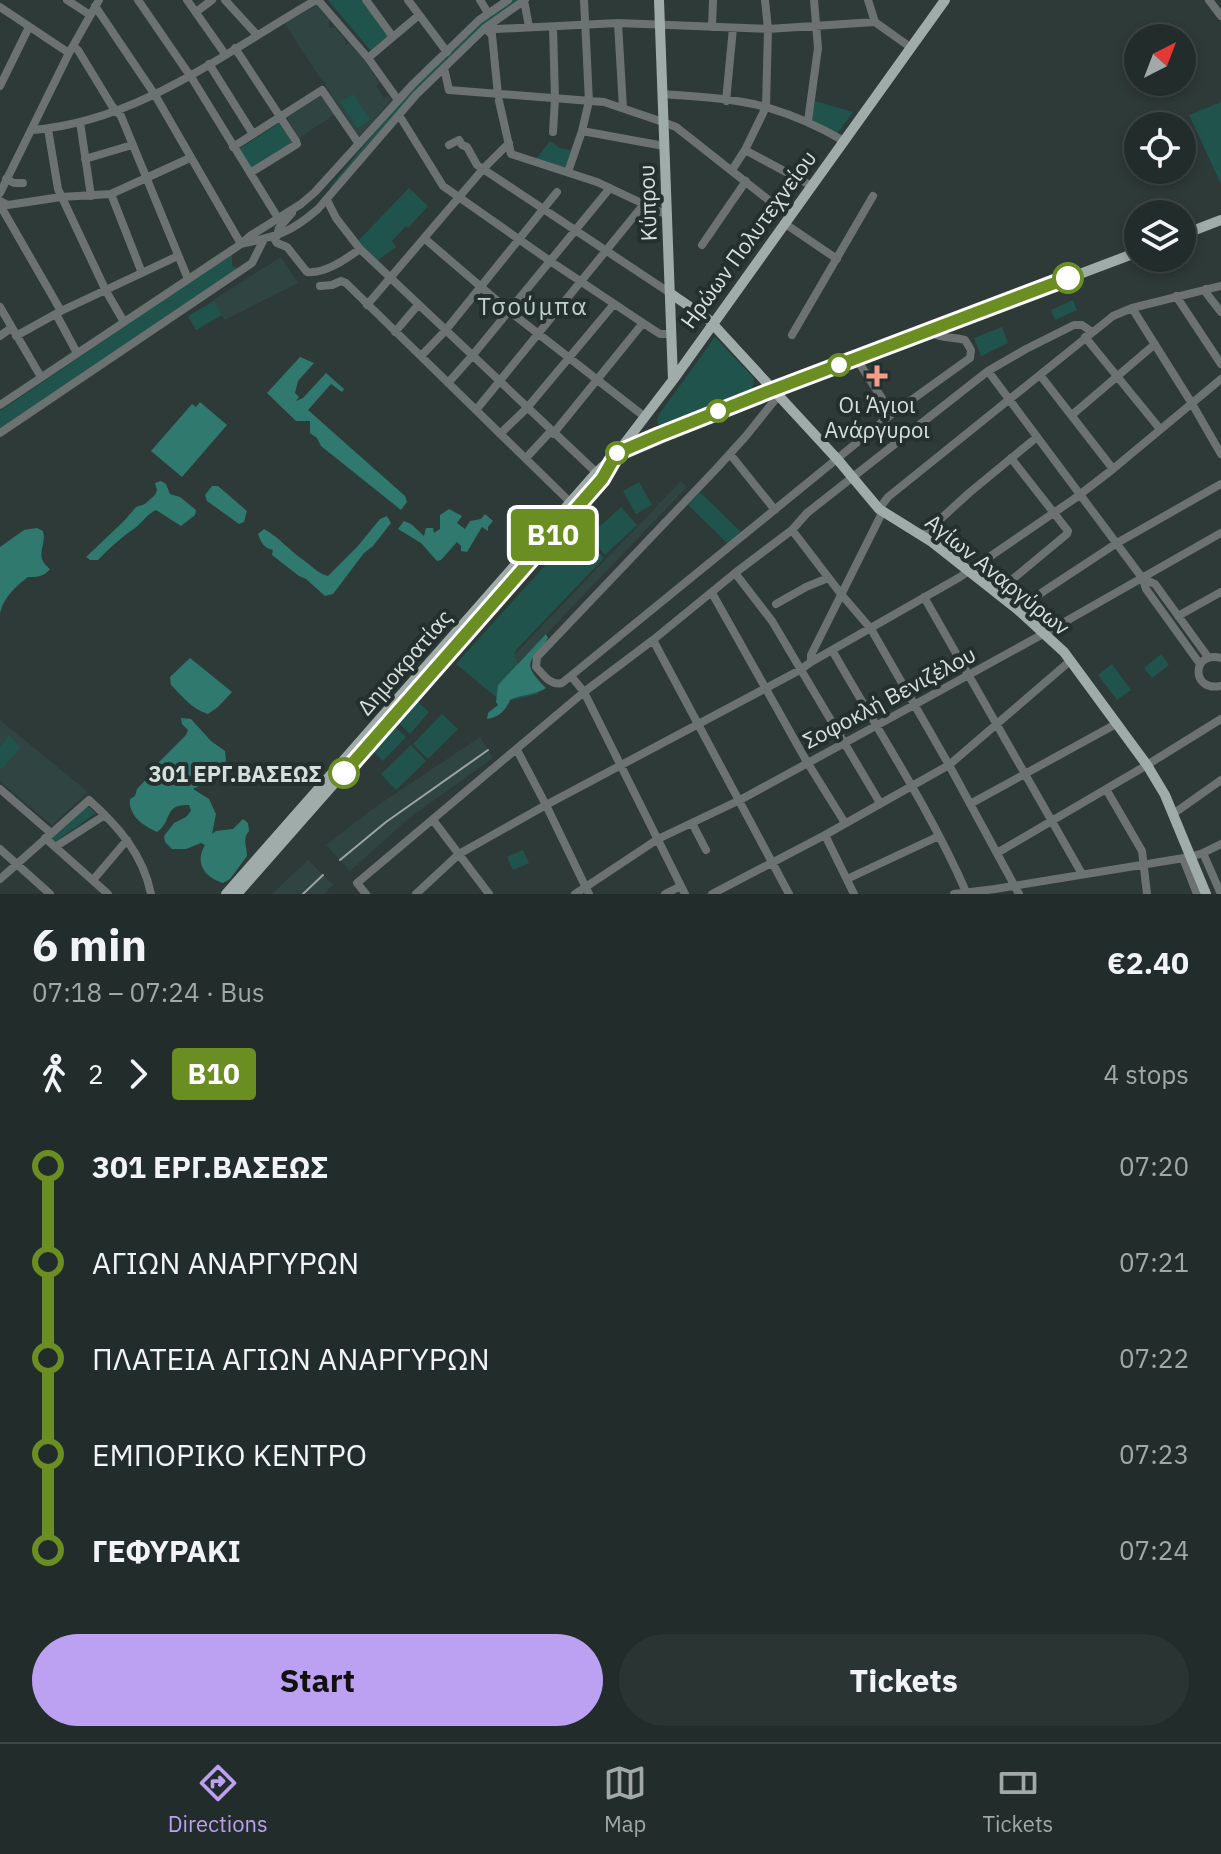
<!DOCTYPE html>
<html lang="en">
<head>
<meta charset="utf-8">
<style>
	:root { --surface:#222c2a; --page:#2a3432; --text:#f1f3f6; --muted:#a2a7a8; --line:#3f4847; --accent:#bca0f2 }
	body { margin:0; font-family:"IBM Plex Sans",sans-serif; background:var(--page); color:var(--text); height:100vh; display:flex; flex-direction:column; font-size:30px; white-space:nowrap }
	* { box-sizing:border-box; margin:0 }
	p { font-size:26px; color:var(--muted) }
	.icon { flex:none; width:44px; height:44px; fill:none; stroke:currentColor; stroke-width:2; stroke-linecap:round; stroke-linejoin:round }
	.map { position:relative; height:894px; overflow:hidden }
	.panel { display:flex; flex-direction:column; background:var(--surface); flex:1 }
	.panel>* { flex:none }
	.badge { padding:0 16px; border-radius:6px; font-size:28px; line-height:52px }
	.needle { width:52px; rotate:42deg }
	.buttons { position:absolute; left:1124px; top:24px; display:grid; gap:16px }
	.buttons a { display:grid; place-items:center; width:72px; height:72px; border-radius:50%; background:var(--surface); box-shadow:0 4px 12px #0003,0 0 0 2px var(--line); font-size:40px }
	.map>.badge { position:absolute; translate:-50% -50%; box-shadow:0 0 0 4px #fff }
	.legs { display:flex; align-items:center; gap:12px; height:88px; padding:0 32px; font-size:26px }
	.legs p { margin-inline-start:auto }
	.summary { display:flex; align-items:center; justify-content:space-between; height:136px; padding:0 32px }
	h1 { font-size:44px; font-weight:700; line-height:60px }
	.action { display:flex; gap:16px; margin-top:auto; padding:16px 32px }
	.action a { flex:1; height:92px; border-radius:48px; background:var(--accent); color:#111; font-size:32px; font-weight:700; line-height:92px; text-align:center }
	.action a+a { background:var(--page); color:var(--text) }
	ul { padding:0 32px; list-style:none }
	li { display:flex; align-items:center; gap:28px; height:96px; font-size:30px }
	li i { display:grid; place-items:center; width:12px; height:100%; margin:0 10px; background:currentColor }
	li i::after { content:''; width:20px; height:20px; margin:-10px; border:6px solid; border-radius:50%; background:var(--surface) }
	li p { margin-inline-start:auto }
	li:first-child i { background:linear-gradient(#0000 50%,currentColor 0) }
	li:last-child i { background:linear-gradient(currentColor 50%,#0000 0) }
	.tab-bar { display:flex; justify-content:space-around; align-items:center; height:112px; border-top:2px solid var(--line); background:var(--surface); font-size:22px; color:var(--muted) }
	.tab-bar a { display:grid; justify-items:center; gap:4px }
	.tab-bar .selected { color:var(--accent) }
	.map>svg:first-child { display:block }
	.built { fill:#304542 }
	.green { fill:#20534c }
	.forest { fill:#2f796f }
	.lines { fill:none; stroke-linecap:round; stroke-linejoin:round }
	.minor { stroke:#6c7271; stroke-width:8 }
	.major { stroke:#a0acaa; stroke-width:10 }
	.rail { stroke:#9ca5a3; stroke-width:2 }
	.line-1-casing { stroke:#fff; stroke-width:18 }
	.line-1 { stroke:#6b8e23; stroke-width:12 }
	.stop-1-dot { fill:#fff; stroke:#6b8e23; stroke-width:4 }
	.poi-dot { fill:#f49e88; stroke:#24302e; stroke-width:3 }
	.labels { text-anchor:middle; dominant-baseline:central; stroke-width:8; stroke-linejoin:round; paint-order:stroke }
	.street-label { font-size:22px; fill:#d7dfdd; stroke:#24302e }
	.poi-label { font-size:22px; fill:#d7dfdd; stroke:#24302e }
	.stop-label { font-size:22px; font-weight:bold; fill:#d7dfdd; stroke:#24302e; text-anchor:end }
	.neighbourhood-label { font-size:24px; letter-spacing:2px; fill:#c1d0cd; stroke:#24302e }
</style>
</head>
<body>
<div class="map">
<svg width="1221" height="894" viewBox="0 0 1221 894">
	<rect width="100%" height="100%" fill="#2e3a38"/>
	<path class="built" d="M317,5L330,21L328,24L330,28H336L345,40V45L349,44L360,55L380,83L376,86L384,98L388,96L391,100L359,137L325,85L326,83L321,79L284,23Z
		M322,95L334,115L299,138L287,118Z
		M281,257L298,283L225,320L213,300Z
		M681,481L687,487L502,680L496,674Z
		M0,720L88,792L52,825L0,781Z
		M480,737L493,758L409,818L350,871L326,845L374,808Z
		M308,860L333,885L323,894H272Z"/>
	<path class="green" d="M328,0H361L389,36L371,51Z
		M511,0H519L486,24L333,190L330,187C385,120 440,51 511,0Z
		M353,94L370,120L357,128L340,102Z
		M815,101L853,112L837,134L811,120Z
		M1221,102V184L1189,115Z
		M279,123L292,143L252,169L239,149Z
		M550,141L560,148L571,150L566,168L536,159Z
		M409,188L428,206L408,228L406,226L392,241L396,247L377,261L366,251L358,241Z
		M232,254V266L242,269L0,428V411Z
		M1073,300L1077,310L1055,320L1051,310Z
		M214,301L222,315L196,330L188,316Z
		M1002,327L1008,343L981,356L974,338Z
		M715,337L753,377C755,383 753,388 748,392L664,427L658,424L657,420L658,416Z
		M639,482L652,505L636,514L623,491Z
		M700,492L742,533L728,544L688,505Z
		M621,507L637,525L605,555L589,536Z
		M577,530L604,558L516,650L514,657L539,694L502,702L456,664Z
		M1161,654L1169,665L1152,678L1144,668Z
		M1112,664L1131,690L1117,700L1098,675Z
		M417,701L429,712L410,734L398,722Z
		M442,714L458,729L428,759L413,744Z
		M393,725L406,737L383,761L371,749Z
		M9,736L21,747L2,769L0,767V747Z
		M411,745L426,761L396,790L381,774Z
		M86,805L96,813L55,842L51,838Z
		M523,850L529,863L513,870L507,857Z"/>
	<path class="forest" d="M300,357L314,363L298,381L295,393L299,397L296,401L303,398L326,373L344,389L342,392L331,384L308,410L405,496L407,502L401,510L321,446L317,438L310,433V421H296L267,393Z
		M200,402L227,425L182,477L151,451L192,404L196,407Z
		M161,481L166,484L170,494L180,497L196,510L195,515L181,526L156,510C147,514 143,522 135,528C122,537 109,548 98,560H90L86,557L124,521L136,507L145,504L155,495L157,490L155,483Z
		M212,486H218L247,511L244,522L239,524L207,501L205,495Z
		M449,509L462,516L457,523L465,529L470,521L481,519L485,514L493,521L488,527V531L482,527L467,552L461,551V546L457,542L441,560L437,561L421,543L398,529L404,521L411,524L424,536L426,528H433L434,533L440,529V515Z
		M387,516L391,523L373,546L364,553L333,594L325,596L306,579L299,576L272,555L273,550C264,548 261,543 258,534L264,529C280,538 291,552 306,562C314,568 319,574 328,576L357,547L380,519Z
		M37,528L43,531C47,548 33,555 50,569C43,577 38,577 28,577C15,587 4,597 0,613V547L24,530Z
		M546,634L548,638C533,663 518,660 546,688C536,695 522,694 510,700C506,710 498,718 487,719L488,713L498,705L496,702L498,685Z
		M190,658L232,692L218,707L208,714C193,710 182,696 171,685L170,677Z
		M181,718L191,719L211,741L225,751L226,761L208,781L193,789L209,799L216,814L212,834L216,831L233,829L243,819L248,823L249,831C242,839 247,846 247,856L230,879L223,883C205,878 194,863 205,845L201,843L186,849H172L165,842L164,836L174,823L186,817L191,811L189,805C163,804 173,821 157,832C143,826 128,815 130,799L135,796L137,789L153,772L158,763L186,735L188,730L182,724Z"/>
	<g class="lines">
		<path class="minor" d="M67,0L90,15
			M138,0L193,80L278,218
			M187,0L225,54
			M225,0L257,35
			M318,0L368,58L398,100
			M366,0L393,37
			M408,0L447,52
			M480,0L488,13
			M524,0L529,27
			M868,0L875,22
			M1209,0L1221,16
			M95,6L155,95L241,244
			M0,7L69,53
			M196,12L212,0
			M618,23L623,108
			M553,27L555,99L553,132
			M712,27L713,0
			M485,28L497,29L618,23L768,29L875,22L910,47
			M485,28L492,35L498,95
			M73,46L78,50L112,106L121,116L188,279
			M235,48L296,141
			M368,58L419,15
			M209,64L253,134
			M444,68L449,90L604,102L663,122L676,127L789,216
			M0,86L29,27
			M662,94C697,97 735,98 769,108C796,116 820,127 844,141
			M499,101L511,154L597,182L667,215
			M726,101L733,28
			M399,115L443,186L550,261L643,323L660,334H671
			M808,121L818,48L814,0
			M80,122L91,196
			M48,129L58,189L106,291L124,322
			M32,130C138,122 227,51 316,0
			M582,131L664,146
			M449,145L459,140L462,145L467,147L477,165L670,293
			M233,147L322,90L359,144
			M745,150L812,186
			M85,159L132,145
			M732,170L745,150L766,107L768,29L765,0
			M568,172L582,131L589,101L584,0
			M250,173L297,144
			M6,179L14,183H23
			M0,193L69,53L99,0
			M111,194L142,273
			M327,200L336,218L360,249L599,475
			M0,201L8,205L61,197L111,194L190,158
			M0,205L61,311
			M784,223L837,259
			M277,236L279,228L292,213
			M273,237L277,243L287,247L307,272C325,274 346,259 360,249
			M424,238L509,311L645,417
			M241,244C277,236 289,234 318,209L416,95L485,28L525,0
			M702,245L746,181
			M320,286L332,285L341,281L346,283L570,502
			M1206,289L1207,294L1221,312
			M1176,296L1221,364
			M367,305L483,169L509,143
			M0,307L41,377
			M1132,308L1191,402L1221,454
			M56,314L77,353
			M395,332L418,305
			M792,335L873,196
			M0,336L11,328
			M16,336L61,311L178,256
			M1085,337L1160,429
			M421,356L445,331L557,192
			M856,358L892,414
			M988,371L1143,579L1146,589L1200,664
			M1040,375L1113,469
			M448,383L472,356L610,188
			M778,396L746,436L717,468L537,657L536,667C544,675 550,686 562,683L892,414L970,358L971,350L965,340C953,336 938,340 930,330
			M0,405L241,244L250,236L301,204L315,192L413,84L479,20L508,0
			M476,410L644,204
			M1072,415L1155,344
			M0,433L252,263L264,239
			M500,434L527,408L614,304
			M553,434L643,323
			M730,454L775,510
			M526,458L551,431
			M879,509L888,497L1113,316L1132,308L1221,286
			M792,530L841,594L871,629L949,765L1019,894
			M922,536L969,493L1037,437
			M735,573L772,621L880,803
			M1143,579L1155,584L1208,657
			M712,593L807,762L845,823
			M996,593L1067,534L1068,531L1011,458
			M924,597L1082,874
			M776,604L806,587L828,578
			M1017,609L1117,543L1221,484
			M1178,616L1221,592
			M653,640L789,894
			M832,650C878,731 930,809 967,894
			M1221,658C1192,650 1190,692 1221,686
			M811,662V655L883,511
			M571,676L584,692L685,894
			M517,750L546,805L589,894
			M0,789L51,833
			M1106,789L1142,851L1147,894
			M970,804L1116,724
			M1173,814L1221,780
			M433,820L489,894
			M692,823L706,850
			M825,835L854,894
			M45,838L108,894
			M55,847L105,815
			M0,849L50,894
			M997,853L1147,765L1221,719
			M1203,853L1221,894
			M1183,858L1197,894
			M0,879L89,800C118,826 143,854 151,894
			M847,879L939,836
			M93,880L127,840
			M366,894L357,883L584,692L653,640L735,573L792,530L807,513L988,371L1026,349L1074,325H1082L1092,332
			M416,894L459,854L546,805L800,670L811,662L960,577L1074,499L1113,469L1221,379
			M575,894L658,839L740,800L914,705L1054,628L1221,533
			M665,894L681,886
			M712,894L825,835L949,765L1070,661
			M954,894L995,889L1190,857L1203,853L1221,844"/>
		<path class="major" d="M659,0L673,380
			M1182,235L1221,220
			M670,293L709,320L838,460L879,509L932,542L1017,609L1064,652L1147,765L1165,795L1206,894
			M618,452L673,380L945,0
			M226,894L596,473L617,453L659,435L772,390L1138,252
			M237,894L602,479L610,463"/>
		<path class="rail" d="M340,860L386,822L488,750
			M303,894L323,875"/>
	</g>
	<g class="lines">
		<g class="line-1-casing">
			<path id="line-1" d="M344,773L602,479L617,453L659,435L767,392L1068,278"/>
		</g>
		<use href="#line-1" class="line-1"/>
	</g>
	<g class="stop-1-dot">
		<circle cx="1068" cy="278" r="14"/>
		<circle cx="839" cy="365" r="10"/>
		<circle cx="718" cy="411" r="10"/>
		<circle cx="617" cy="453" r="10"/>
		<circle cx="344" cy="773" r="14"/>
	</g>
	<path class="poi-dot" d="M873 364h8v8h8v8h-8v8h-8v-8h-8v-8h8z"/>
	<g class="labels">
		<g class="street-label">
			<text transform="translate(647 203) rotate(-92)">Κύπρου</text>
			<text transform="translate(748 239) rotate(-54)">Ηρώων Πολυτεχνείου</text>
			<text transform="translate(998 574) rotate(39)">Αγίων Αναργύρων</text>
			<text transform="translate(404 662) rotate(-49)">Δημοκρατίας</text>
			<text transform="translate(889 697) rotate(-28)">Σοφοκλή Βενιζέλου</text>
		</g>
		<g class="poi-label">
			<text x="877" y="404">Οι Άγιοι<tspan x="877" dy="25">Ανάργυροι</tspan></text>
		</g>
		<g class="stop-label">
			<text x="322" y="773">301 ΕΡΓ.ΒΑΣΕΩΣ</text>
		</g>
		<g class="neighbourhood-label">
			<text x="533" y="306">Τσούμπα</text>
		</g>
	</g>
</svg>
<div class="buttons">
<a><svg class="needle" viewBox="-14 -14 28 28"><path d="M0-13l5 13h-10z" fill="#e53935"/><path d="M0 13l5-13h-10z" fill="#a2a7a8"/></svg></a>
<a><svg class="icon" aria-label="locate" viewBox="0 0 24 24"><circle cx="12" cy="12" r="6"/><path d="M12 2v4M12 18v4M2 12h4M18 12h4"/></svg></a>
<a><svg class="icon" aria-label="layers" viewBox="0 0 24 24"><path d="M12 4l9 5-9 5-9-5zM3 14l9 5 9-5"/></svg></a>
</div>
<b class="badge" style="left:553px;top:535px;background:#6b8e23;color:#fff">Β10</b>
</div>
<section class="panel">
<div class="summary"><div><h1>6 min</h1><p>07:18 – 07:24 · Bus</p></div><b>€2.40</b></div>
<div class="legs"><svg class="icon" aria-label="walk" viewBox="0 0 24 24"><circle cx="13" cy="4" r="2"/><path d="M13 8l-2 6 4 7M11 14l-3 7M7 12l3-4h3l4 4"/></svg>2<svg class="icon" aria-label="forward" viewBox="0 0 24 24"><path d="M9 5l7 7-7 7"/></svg><b class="badge" style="background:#6b8e23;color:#fff">Β10</b><p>4 stops</p></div>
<ul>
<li><i style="color:#6b8e23"></i><b>301 ΕΡΓ.ΒΑΣΕΩΣ</b><p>07:20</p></li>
<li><i style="color:#6b8e23"></i><span>ΑΓΙΩΝ ΑΝΑΡΓΥΡΩΝ</span><p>07:21</p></li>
<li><i style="color:#6b8e23"></i><span>ΠΛΑΤΕΙΑ ΑΓΙΩΝ ΑΝΑΡΓΥΡΩΝ</span><p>07:22</p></li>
<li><i style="color:#6b8e23"></i><span>ΕΜΠΟΡΙΚΟ ΚΕΝΤΡΟ</span><p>07:23</p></li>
<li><i style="color:#6b8e23"></i><b>ΓΕΦΥΡΑΚΙ</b><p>07:24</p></li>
</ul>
<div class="action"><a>Start</a><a>Tickets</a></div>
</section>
<nav class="tab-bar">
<a class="selected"><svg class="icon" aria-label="directions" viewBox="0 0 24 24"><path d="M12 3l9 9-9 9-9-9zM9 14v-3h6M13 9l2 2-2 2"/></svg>Directions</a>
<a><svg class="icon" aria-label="map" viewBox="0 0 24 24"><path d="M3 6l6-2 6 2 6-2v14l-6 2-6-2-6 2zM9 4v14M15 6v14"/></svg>Map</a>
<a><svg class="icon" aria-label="tickets" viewBox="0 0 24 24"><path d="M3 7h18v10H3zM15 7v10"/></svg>Tickets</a>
</nav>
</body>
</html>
